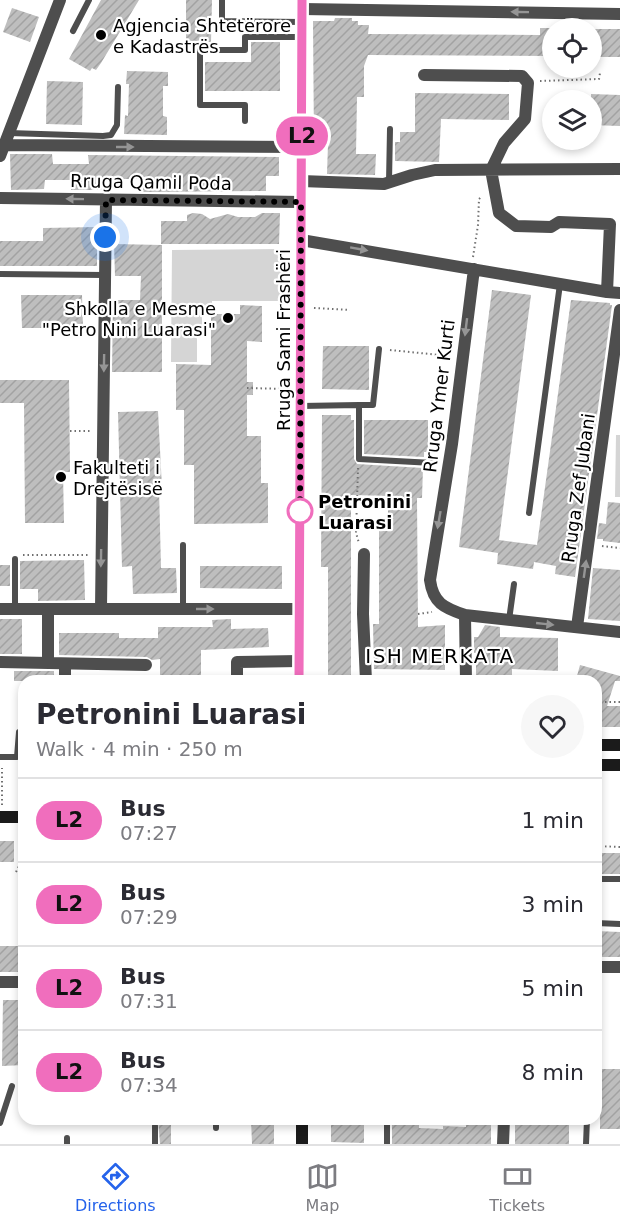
<!DOCTYPE html>
<html lang="en">
<head>
<meta charset="utf-8">
<style>
	:root { --surface:#fff; --page:#f7f7f7; --text:#2b2b33; --muted:#7c7c81; --line:#e1e1e2; --accent:#2563eb }
	body { margin:0; font-family:"DejaVu Sans",sans-serif; background:var(--page); color:var(--text); height:100vh; display:flex; flex-direction:column; font-size:22px; white-space:nowrap }
	* { box-sizing:border-box; margin:0 }
	p { font-size:20px; color:var(--muted) }
	.icon { flex:none; width:33px; height:33px; fill:none; stroke:currentColor; stroke-width:2; stroke-linecap:round; stroke-linejoin:round }
	.map { position:relative; flex:1; overflow:hidden }
	.panel { position:absolute; left:18px; top:675px; width:584px; height:450px; display:flex; flex-direction:column; background:var(--surface); border-radius:18px; box-shadow:0 3px 9px #0003 }
	.panel>* { flex:none }
	.badge { padding:0 12px; border-radius:20px; font-size:21px; line-height:39px }
	.controls { position:absolute; left:542px; top:18px; display:grid; gap:12px }
	.controls a { display:grid; place-items:center; width:60px; height:60px; border-radius:50%; background:var(--surface); box-shadow:0 3px 9px #0003; font-size:30px }
	.you { position:absolute; width:30px; height:30px; margin:-15px; border:4px solid #fff; border-radius:50%; background:#1a73e8; box-shadow:0 0 0 9px #1a73e833 }
	.map>.badge { position:absolute; translate:-50% -50%; box-shadow:0 0 0 3px #fff }
	.round { display:grid; place-items:center; flex:none; width:63px; height:63px; border-radius:32px; background:var(--page) }
	.headline { display:flex; align-items:center; justify-content:space-between; height:102px; padding:0 18px }
	h1 { font-size:28px; font-weight:600; line-height:45px }
	ul { padding:0; list-style:none }
	li { display:flex; align-items:center; gap:18px; height:84px; padding:0 18px; border-top:2px solid var(--line) }
	li div { flex:1 }
	li b { display:block; font-size:22px }
	li em { font-style:normal }
	li .badge { min-width:66px; font-weight:700; text-align:center }
	.menu { display:flex; justify-content:space-around; align-items:center; height:84px; border-top:2px solid var(--line); background:var(--surface); font-size:16px; color:var(--muted) }
	.menu a { display:grid; justify-items:center; gap:3px }
	.menu .selected { color:var(--accent) }
	.map>svg:first-child { display:block }
	.green { fill:#d5d5d5 }
	.building { fill:url(#building-hatch) }
	.lines { fill:none; stroke-linecap:round; stroke-linejoin:round }
	.path { stroke:#707070; stroke-width:2; stroke-dasharray:1.5 3; stroke-linecap:butt }
	.lane { stroke:#4e4e4e; stroke-width:6 }
	.street { stroke:#4e4e4e; stroke-width:12 }
	.secondary { stroke:#1b1b1b; stroke-width:12 }
	.oneway { fill:#959595 }
	.line-casing { stroke:#fff; stroke-width:14 }
	.line { stroke:#f06ebd; stroke-width:9 }
	.walk { stroke:#000; stroke-width:6; stroke-dasharray:0 10.8 }
	.poi-dot { fill:#000; stroke:#fff; stroke-width:2 }
	.stop-dot { fill:#fff; stroke:#f06ebd; stroke-width:3 }
	.labels { text-anchor:middle; dominant-baseline:central; stroke-width:4.5; stroke-linejoin:round; paint-order:stroke }
	.poi-label { font-size:18px; fill:#000; stroke:#fff; text-anchor:start }
	.street-label { font-size:18px; fill:#000; stroke:#fff }
	.stop-label { font-size:18px; font-weight:bold; fill:#000; stroke:#fff; text-anchor:start }
	.neighbourhood-label { font-size:20px; letter-spacing:1.5px; fill:#000; stroke:#fff }
</style>
</head>
<body>
<div class="map">
<svg width="620" height="1144" viewBox="0 0 620 1144">
	<defs>
		<pattern id="building-hatch" width="6" height="6" patternUnits="userSpaceOnUse" patternTransform="scale(1.5)"><rect width="6" height="6" fill="#bebebe"/><path d="M-1 1l2-2M0 6l6-6M5 7l2-2" fill="none" stroke="#a2a2a2"/></pattern>
	</defs>
	<rect width="100%" height="100%" fill="#fff"/>
	<path class="green" d="M282,249L281,301H212V309H202V329H197V362H171L172,250Z
		M616,435H620V497H615Z"/>
	<path class="building" d="M101,0H139L101,63L96,70L92,68L90,71L69,59Z
		M186,0H212L211,42H186Z
		M12,8L39,17L30,42L3,32Z
		M335,18H352V21H358V25H369L368,34L540,35V28H552V56L368,55L364,66V97H357L356,154H376L375,175L327,174L328,144H314L313,21H334Z
		M591,29H620V57H591Z
		M251,42H280V91H205V62H251Z
		M127,71L168,72V86H163V116L167,117V135L124,134L125,115L128,116L129,84H126Z
		M47,81L83,82L82,125L46,124Z
		M415,93L509,94V120L441,119L439,162L395,161V142H400V132H415Z
		M591,94L620,95V126L591,125Z
		M10,154H52L53,164H89L88,155L279,157V176H266V191L143,192V179H105L104,190H71V180H45L44,189L11,190Z
		M193,213L202,214L210,219L228,214L238,217H255L262,213H280L279,244H161V221H187V215Z
		M97,227V266H0V241H43V228Z
		M114,244L162,245V372H112L113,300H140L141,276H115Z
		M492,290L531,295L499,540L537,545L571,300L610,303V305H612L575,577L555,574L556,566L534,562L533,569L497,564L498,553L459,547Z
		M21,295H82L83,328H22Z
		M240,305L262,306V342L247,341V382H253V395H247V436H261V483H268V523L194,524V465H184V410H176V364L211,365V314H240Z
		M323,346H369V390L322,389Z
		M0,380H69L70,472H63L64,523H25L24,403H0Z
		M158,411L162,488H159L161,568H176L177,593L133,594L132,566L122,567L118,412Z
		M322,415H351V420H354V459L357,464L423,468L422,498H417L418,627L445,625V670L374,669L373,624H379V531H388V496L351,495V681H328V567H321Z
		M364,420H428V452H424V457L364,454Z
		M608,502L620,503V543L603,541V539H597L599,523L606,524Z
		M84,560L85,600L38,601V589H20V561Z
		M0,565H10V586H0Z
		M200,566H282V589L200,588Z
		M593,568L620,570V621L588,619Z
		M0,619H22V654H0Z
		M231,619V629L268,628L269,647L201,650V681H160V659L152,660L147,657L59,655V633H119V638H158V627H213L212,620Z
		M485,625L500,627V637L558,638V671L512,669V681H476V653H474V637H478Z
		M580,665L620,676V681H615L607,706H620V727H601L599,736L596,735V681H579L580,677L577,676Z
		M14,671H54V681H14Z
		M0,841H14V862H0Z
		M596,853H620V874H596Z
		M596,931L620,932V957H596Z
		M0,946H24V972H0Z
		M3,1000H24V1065L2,1066Z
		M600,1069H620V1129H600Z
		M158,1119H171V1144H160Z
		M251,1119H274V1144H252Z
		M331,1119H364V1143L331,1142Z
		M392,1119H419V1128L443,1129V1126L466,1127V1119H491V1144H392Z
		M527,1119H569V1144H515V1123H527Z"/>
	<g class="lines">
		<path class="path" d="M540,81L599,79L600,73
			M473,257L478,225L479,199L482,196
			M314,308L350,310
			M390,350L450,356
			M247,388L286,389
			M70,431H91
			M358,468L356,533L359,543
			M602,546L620,548
			M23,555H90
			M418,614L432,612
			M596,702H620
			M2,805V768
			M596,846L620,847
			M16,872L20,864V831"/>
		<path class="lane" d="M222,0V21L302,22
			M73,31L89,0
			M245,121V105H200V50H245V37H301
			M9,133L103,136L111,135L117,125L118,87
			M389,182L390,129
			M0,274L105,275
			M359,405H373L379,349
			M301,406L359,405V459L433,463
			M529,513L560,284
			M183,545V608
			M15,559V609
			M509,620L514,584
			M0,757H17L19,732H24
			M596,879H620
			M596,923L620,924
			M216,1119V1128
			M387,1119V1144
			M0,1123L12,1086
			M155,1126V1144
			M67,1144V1138
			M586,1144L587,1119"/>
		<path class="street" d="M302,9L620,14
			M424,75L522,76L528,83L525,119L504,143L491,170L499,213L516,226L551,227L559,222L610,224L607,292
			M4,145L302,147
			M0,156L60,0
			M301,181L384,184L412,175L435,170L620,169
			M0,198L301,202
			M301,240L607,292L620,293
			M474,269L452,444L430,580C433,603 444,608 465,615L620,632
			M364,554L363,614L366,681
			M0,609H299
			M101,609L106,200
			M465,615L466,681
			M577,627L620,310
			M0,662L146,665
			M48,663V610
			M65,665V681
			M237,681V662L299,661
			M596,967H620
			M0,982H24
			M503,1144L504,1119"/>
		<path class="secondary" d="M299,681L302,0
			M596,745H620
			M596,765H620
			M0,817H24
			M302,1144V1119"/>
	</g>
	<defs><path id="oneway-solid" d="M-6-.8H1V-3.2L6.5 0L1 3.2V.8H-6Z" transform="scale(1.5)"/></defs>
	<g class="oneway">
		<use href="#oneway-solid" transform="translate(520 12) rotate(-179)"/>
		<use href="#oneway-solid" transform="translate(125 147)"/>
		<use href="#oneway-solid" transform="translate(75 199) rotate(-179)"/>
		<use href="#oneway-solid" transform="translate(359 249) rotate(10)"/>
		<use href="#oneway-solid" transform="translate(466 327) rotate(97)"/>
		<use href="#oneway-solid" transform="translate(104 363) rotate(91)"/>
		<use href="#oneway-solid" transform="translate(439 520) rotate(100)"/>
		<use href="#oneway-solid" transform="translate(101 558) rotate(91)"/>
		<use href="#oneway-solid" transform="translate(585 569) rotate(-82)"/>
		<use href="#oneway-solid" transform="translate(205 609)"/>
		<use href="#oneway-solid" transform="translate(545 624) rotate(6)"/>
	</g>
	<g class="lines">
		<g class="line-casing">
			<path id="line" d="M299,681L302,0"/>
		</g>
		<use href="#line" class="line"/>
		<path class="walk" d="M105,237L106,200L301,202L300,514V511"/>
	</g>
	<g class="poi-dot">
		<circle cx="101" cy="35" r="6"/>
		<circle cx="228" cy="318" r="6"/>
		<circle cx="61" cy="477" r="6"/>
	</g>
	<circle class="stop-dot" cx="300" cy="511" r="12"/>
	<g class="labels">
		<g class="poi-label">
			<text x="113" y="25">Agjencia Shtetërore<tspan x="113" dy="21">e Kadastrës</tspan></text>
			<text x="216" y="308" text-anchor="end">Shkolla e Mesme<tspan x="216" dy="21">"Petro Nini Luarasi"</tspan></text>
			<text x="73" y="467">Fakulteti i<tspan x="73" dy="21">Drejtësisë</tspan></text>
		</g>
		<g class="street-label">
			<text transform="translate(151 182) rotate(1)">Rruga Qamil Poda</text>
			<text transform="translate(283 340) rotate(-90)">Rruga Sami Frashëri</text>
			<text transform="translate(439 396) rotate(-83)">Rruga Ymer Kurti</text>
			<text transform="translate(578 488) rotate(-82)">Rruga Zef Jubani</text>
		</g>
		<g class="stop-label">
			<text x="318" y="501">Petronini<tspan x="318" dy="21">Luarasi</tspan></text>
		</g>
		<g class="neighbourhood-label">
			<text x="440" y="656">ISH MERKATA</text>
		</g>
	</g>
</svg>
<div class="controls">
<a><svg class="icon" aria-label="locate" viewBox="0 0 24 24"><circle cx="12" cy="12" r="6"/><path d="M12 2v4M12 18v4M2 12h4M18 12h4"/></svg></a>
<a><svg class="icon" aria-label="layers" viewBox="0 0 24 24"><path d="M12 4l9 5-9 5-9-5zM3 14l9 5 9-5"/></svg></a>
</div>
<div class="you" style="left:105px;top:237px"></div>
<b class="badge" style="left:302px;top:136px;background:#f06ebd;color:#111">L2</b>
<section class="panel">
<div class="headline"><div><h1>Petronini Luarasi</h1><p>Walk · 4 min · 250 m</p></div><a class="round"><svg class="icon" aria-label="heart" viewBox="0 0 24 24"><path d="M12 20l-8-8c-3-5 5-10 8-4 3-6 11-1 8 4z"/></svg></a></div>
<ul>
<li><span class="badge" style="background:#f06ebd;color:#111">L2</span><div><b>Bus</b><p>07:27</p></div><em>1 min</em></li>
<li><span class="badge" style="background:#f06ebd;color:#111">L2</span><div><b>Bus</b><p>07:29</p></div><em>3 min</em></li>
<li><span class="badge" style="background:#f06ebd;color:#111">L2</span><div><b>Bus</b><p>07:31</p></div><em>5 min</em></li>
<li><span class="badge" style="background:#f06ebd;color:#111">L2</span><div><b>Bus</b><p>07:34</p></div><em>8 min</em></li>
</ul>
</section>
</div>
<nav class="menu">
<a class="selected"><svg class="icon" aria-label="directions" viewBox="0 0 24 24"><path d="M12 3l9 9-9 9-9-9zM9 14v-3h6M13 9l2 2-2 2"/></svg>Directions</a>
<a><svg class="icon" aria-label="map" viewBox="0 0 24 24"><path d="M3 6l6-2 6 2 6-2v14l-6 2-6-2-6 2zM9 4v14M15 6v14"/></svg>Map</a>
<a><svg class="icon" aria-label="tickets" viewBox="0 0 24 24"><path d="M3 7h18v10H3zM15 7v10"/></svg>Tickets</a>
</nav>
</body>
</html>
